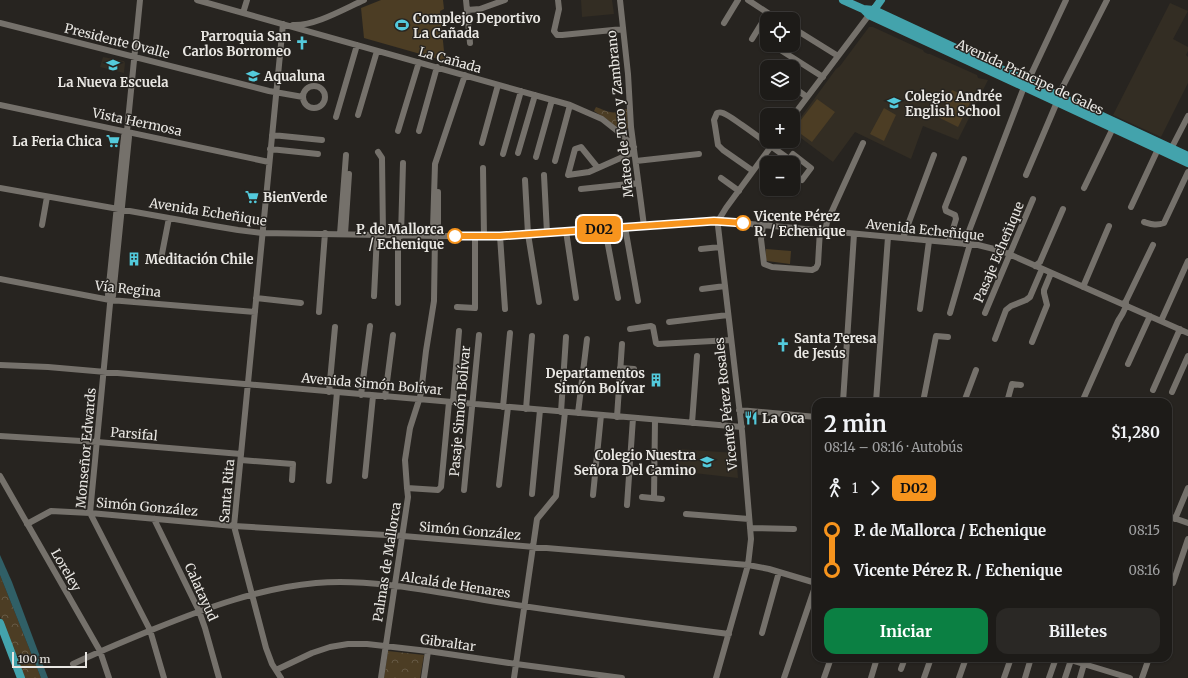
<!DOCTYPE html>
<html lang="es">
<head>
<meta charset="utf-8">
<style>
	:root { --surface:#1d1b18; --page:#2a2825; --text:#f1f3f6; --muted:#a0a1a2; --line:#3b3937; --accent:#0b8043 }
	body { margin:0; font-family:Merriweather,serif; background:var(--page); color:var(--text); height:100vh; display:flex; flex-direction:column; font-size:15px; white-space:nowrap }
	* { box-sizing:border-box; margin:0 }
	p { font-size:13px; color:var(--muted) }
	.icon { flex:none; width:22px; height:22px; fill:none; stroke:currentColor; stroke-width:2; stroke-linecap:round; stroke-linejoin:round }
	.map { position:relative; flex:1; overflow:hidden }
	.side { position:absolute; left:812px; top:398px; width:360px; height:264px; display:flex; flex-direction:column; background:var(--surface); border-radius:12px; box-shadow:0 1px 3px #0004,0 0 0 1px var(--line) }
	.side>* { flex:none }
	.badge { padding:0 8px; border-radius:6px; font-size:14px; line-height:26px }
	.fabs { position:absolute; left:760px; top:12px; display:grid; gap:8px }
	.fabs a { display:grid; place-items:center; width:40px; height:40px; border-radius:8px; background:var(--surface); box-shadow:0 1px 3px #0004,0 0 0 1px var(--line); font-size:20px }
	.scale { position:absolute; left:12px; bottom:10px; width:75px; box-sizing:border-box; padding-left:4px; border:2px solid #e9e7e3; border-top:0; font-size:11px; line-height:14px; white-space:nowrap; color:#e9e7e3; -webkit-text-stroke:3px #272420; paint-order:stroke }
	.map>.badge { position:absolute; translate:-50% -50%; box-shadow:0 0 0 2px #fff }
	.legs { display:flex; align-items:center; gap:6px; height:44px; padding:0 12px; font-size:13px }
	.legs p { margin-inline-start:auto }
	.headline { display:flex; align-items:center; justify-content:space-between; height:68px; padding:0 12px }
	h1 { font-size:22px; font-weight:700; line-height:30px }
	.primary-button { display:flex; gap:8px; margin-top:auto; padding:8px 12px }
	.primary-button a { flex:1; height:46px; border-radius:12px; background:var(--accent); color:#fff; font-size:16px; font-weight:700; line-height:46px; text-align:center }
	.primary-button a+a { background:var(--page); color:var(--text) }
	ul { padding:0 12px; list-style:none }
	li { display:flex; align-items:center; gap:14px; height:40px; font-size:15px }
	li i { display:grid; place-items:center; width:6px; height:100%; margin:0 5px; background:currentColor }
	li i::after { content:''; width:10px; height:10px; margin:-5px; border:3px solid; border-radius:50%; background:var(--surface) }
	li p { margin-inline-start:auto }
	li:first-child i { background:linear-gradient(#0000 50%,currentColor 0) }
	li:last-child i { background:linear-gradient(currentColor 50%,#0000 0) }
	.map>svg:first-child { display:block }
	.built { fill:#332d23 }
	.grass { fill:#4c3d24 }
	.park { fill:url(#park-crowns) }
	.water { fill:#305f66 }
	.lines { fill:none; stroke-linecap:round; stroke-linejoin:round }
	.minor { stroke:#75716b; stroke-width:6 }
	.major { stroke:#43a3ac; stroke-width:8 }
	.line-1-casing { stroke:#fff; stroke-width:9 }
	.line-1 { stroke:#f7941d; stroke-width:6 }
	.stop-1-dot { fill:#fff; stroke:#f7941d; stroke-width:2 }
	.labels { text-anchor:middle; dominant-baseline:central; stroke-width:3; stroke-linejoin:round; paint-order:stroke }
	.poi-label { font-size:13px; font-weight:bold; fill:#e9e7e3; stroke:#272420; text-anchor:start }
	.street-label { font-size:13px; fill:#e9e7e3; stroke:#272420 }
	.stop-label { font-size:13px; font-weight:bold; fill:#e9e7e3; stroke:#272420; text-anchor:start }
</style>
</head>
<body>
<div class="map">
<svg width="1188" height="678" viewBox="0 0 1188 678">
	<defs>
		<pattern id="park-crowns" width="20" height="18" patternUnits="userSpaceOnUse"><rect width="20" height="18" fill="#4c3d24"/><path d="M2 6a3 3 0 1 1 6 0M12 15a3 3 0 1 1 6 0" fill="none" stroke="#665944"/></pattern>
	</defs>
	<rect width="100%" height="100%" fill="#272420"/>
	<path class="built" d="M581,0H612L614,14L582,17Z
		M1170,3L1188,11L1173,39L1188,47V51L1186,55L1188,57V83L1161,137L1113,115Z
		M869,27H873L923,50L924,52L928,54H930L977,75L978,78L988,80L958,140L923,126L911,159L855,132L833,162L793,132V128L836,69L840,66Z
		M103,57L124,61L125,63L124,73L100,67Z
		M677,449L736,453L738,478L676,471Z"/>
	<path class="grass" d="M381,0H443L444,9L440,11L445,61L364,38L361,8Z
		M952,90L972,99L958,127L938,117Z
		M817,99L835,112L812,142L794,129Z
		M884,108L896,115L884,141L870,134Z
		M766,249L791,251L790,264L767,261L765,259Z"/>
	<path class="park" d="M596,107C602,109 610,114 617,112C620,111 623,109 627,109L628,128L624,130L620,131L608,120L594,111Z
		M0,575L41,678H25L0,616Z
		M388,651L424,655L420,678H384Z"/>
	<path class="water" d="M0,555L12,582L48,678H41L0,575Z"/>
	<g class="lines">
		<path class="minor" d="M197,0L570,105L602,119L621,134L634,147
			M466,0L467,10L480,9L505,0
			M558,0L559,9L554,31L557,35H562L623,29
			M620,0L628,74L631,127L644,226
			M748,0L777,19
			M467,10L470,43
			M243,13L247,0
			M0,23L269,91L303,97
			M724,23L738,0
			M293,25C315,26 344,9 364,0
			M793,28L838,56
			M752,39L768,13
			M781,45L779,49L823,77
			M1028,81L1066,0
			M303 97a11 11 0 1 1 22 0a11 11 0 1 1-22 0Z
			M793,87L807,97
			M1058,96L1107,0
			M0,105L269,162
			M358,115L377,51
			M793,116L869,15
			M336,117L357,45
			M127,131L129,137L113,296L110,300V304L90,513L150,630L164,678
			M398,131L419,62
			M419,131L437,67
			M272,135L322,140
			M482,143L498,85
			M270,149L318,154
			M1171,149L1188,116
			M378,152L382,158L383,235
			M518,153L535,95
			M503,154L521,91
			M536,157L552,100
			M555,161L570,105
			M636,161L699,154
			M786,163L793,154L811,168L802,180L793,173
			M483,168L484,236
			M598,168L581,147L575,149L568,175L589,172L634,152
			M753,171L723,150L718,145L715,126L714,120L717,113C720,112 720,112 723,113C730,116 736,121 742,125C758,136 773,148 789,159
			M544,175L547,233
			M1026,175L1057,102
			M721,178L739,191
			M525,180L528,234L539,302
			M0,188L214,226L238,230L262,233L440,236H500L718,221L978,245L1002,251L1188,333
			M1084,188L1113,128
			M581,189L638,183
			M1131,207L1158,149
			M1144,222C1151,224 1156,226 1164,223L1188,172
			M42,225L47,197
			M763,225L761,239L764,264L772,267L812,270L816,268L818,264L820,230
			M625,227L638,301
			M605,229L618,298
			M566,231L576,298
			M825,231L827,222L863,143
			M340,234L346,155
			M345,234L349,174
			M401,236L403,163
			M435,236L438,229V192
			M500,236L505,309
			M903,238L934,155
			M949,242L956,219L955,215L946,211L945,207L964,159
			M964,244L1024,87
			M701,249L720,247
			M161,259L169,218
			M1035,266L1040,262L1063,209
			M0,279L110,300L255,312
			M1083,287L1109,226
			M702,289L725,286
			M374,296L377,235
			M256,298L301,303
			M110,300L108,295L124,136L127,131L140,0
			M398,303V236
			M1123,304L1126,301L1153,245
			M457,307L475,308V236
			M920,309L929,241
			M319,312L325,233
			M950,313L970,244
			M985,313L1033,199
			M1161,321L1188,261
			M669,322L728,315
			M630,329L651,326L653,327L656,343L658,344L731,340
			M995,339L1006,310L1011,306L1026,300L1030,297L1042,269
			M1032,342L1047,305L1044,293V290L1051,273
			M1128,364L1150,316
			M0,365L48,367L742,427
			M620,368L634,369
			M1153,390L1180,329
			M329,392L335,327
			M1172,392L1188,356
			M361,395L370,326
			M385,397L393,335
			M453,402L459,331
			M843,402L854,234
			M876,402L888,237
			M923,402L936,336L948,337
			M964,402L976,370
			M1007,402L1012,384L1021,385
			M1082,402L1118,321C1121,316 1126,310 1126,303
			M503,407L510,333
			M526,409L532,336
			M739,410L816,417
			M561,412L566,337
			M578,413L587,339
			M617,417L622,344
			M692,423L697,356
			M0,436L97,442L241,454
			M241,460L293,464L292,480
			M0,476L100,651L109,678
			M365,476L373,396
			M329,481L337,392
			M499,485L508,407
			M407,488L438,490L441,487L449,402
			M464,490L479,335
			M532,494L540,410
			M593,495L601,415
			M642,497L662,499
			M654,498L655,420
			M627,505L633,418
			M686,514L749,519
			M1168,516L1188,523
			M154,519L199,611L205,628L219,678
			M1175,519L1188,488
			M27,524L51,511L90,513L234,526L403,536L748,565L769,569L816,583
			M750,528L794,529
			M1173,583L1188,539
			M762,633L779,572
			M1064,658L1130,678
			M73,664C100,651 127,640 154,629C206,608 260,588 316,583C374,578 440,593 497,602C574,614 651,624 729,634
			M901,669L905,658
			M276,670L312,653L330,647L348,644H367L428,651L516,664L622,678
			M281,678L272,664L266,648L234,526L283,24
			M381,678L408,497L407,488L405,460L410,428L419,400L421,393L426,351L434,301L435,236L433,229L435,164L465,75
			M424,678L428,651
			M514,678L537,519L556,496L565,412
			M716,678L748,565L751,539L742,431L718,226V221L726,208L775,141
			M784,678L816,584
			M824,678L831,658
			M871,678L877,658
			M924,678L931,658
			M959,678L966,658
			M1004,678L1011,658
			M1025,678L1031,658
			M1049,678L1056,658
			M1065,678L1071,660
			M1080,678L1084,664
			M1142,678L1149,658"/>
		<path class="major" d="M843,0L863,9L869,15L1188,163
			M863,9L874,10L1188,156
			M871,14L881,0
			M0,623L21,678"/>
	</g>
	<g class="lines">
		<g class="line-1-casing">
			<path id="line-1" d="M455,236H500L714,221L743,223"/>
		</g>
		<use href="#line-1" class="line-1"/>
	</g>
	<defs>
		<g id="stadium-bare" transform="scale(1.08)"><path d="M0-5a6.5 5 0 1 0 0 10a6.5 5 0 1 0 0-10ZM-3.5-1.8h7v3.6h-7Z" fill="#53cadc" stroke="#272420" stroke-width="2.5" paint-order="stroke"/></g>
		<g id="church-bare" transform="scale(1.08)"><path d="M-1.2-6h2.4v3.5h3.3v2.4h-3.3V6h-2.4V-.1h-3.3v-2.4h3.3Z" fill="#53cadc" stroke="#272420" stroke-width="2.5" paint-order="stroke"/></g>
		<g id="school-bare" transform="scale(1.08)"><path d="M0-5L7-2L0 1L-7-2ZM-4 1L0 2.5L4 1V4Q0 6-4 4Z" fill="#53cadc" stroke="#272420" stroke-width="2.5" paint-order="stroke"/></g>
		<g id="supermarket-bare" transform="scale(1.08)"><path d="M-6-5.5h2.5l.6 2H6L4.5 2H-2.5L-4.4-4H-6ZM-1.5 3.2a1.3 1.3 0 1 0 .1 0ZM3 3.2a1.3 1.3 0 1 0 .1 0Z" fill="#53cadc" stroke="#272420" stroke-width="2.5" paint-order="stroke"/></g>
		<g id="building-bare" transform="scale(1.08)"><path d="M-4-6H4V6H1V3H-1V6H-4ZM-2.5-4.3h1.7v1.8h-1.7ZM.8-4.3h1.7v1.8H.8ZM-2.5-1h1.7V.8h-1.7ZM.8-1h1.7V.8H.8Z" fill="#53cadc" stroke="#272420" stroke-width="2.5" paint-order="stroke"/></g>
		<g id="restaurant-bare" transform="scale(1.08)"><path d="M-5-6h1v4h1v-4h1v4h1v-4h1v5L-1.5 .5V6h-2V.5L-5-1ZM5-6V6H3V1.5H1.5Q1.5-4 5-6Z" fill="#53cadc" stroke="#272420" stroke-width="2.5" paint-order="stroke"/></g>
	</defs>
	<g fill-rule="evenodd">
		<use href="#stadium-bare" x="402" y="25"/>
		<use href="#church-bare" x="302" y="43"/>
		<use href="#school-bare" x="113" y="65"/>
		<use href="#school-bare" x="253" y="76"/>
		<use href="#school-bare" x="894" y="103"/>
		<use href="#supermarket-bare" x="113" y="141"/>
		<use href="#supermarket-bare" x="252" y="197"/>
		<use href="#building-bare" x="134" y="259"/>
		<use href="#church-bare" x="783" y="345"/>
		<use href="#building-bare" x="656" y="380"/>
		<use href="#restaurant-bare" x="751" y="418"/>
		<use href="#school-bare" x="707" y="462"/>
	</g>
	<g class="stop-1-dot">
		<circle cx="743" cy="223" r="7"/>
		<circle cx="455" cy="236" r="7"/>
	</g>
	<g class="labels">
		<g class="poi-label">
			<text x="413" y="18">Complejo Deportivo<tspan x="413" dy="15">La Cañada</tspan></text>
			<text x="291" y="36" text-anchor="end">Parroquia San<tspan x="291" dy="15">Carlos Borromeo</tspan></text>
			<text x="264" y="76">Aqualuna</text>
			<text x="113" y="82" text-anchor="middle">La Nueva Escuela</text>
			<text x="905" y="96">Colegio Andrée<tspan x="905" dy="15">English School</tspan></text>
			<text x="102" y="141" text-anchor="end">La Feria Chica</text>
			<text x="263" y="197">BienVerde</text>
			<text x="145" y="259">Meditación Chile</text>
			<text x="794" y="338">Santa Teresa<tspan x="794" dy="15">de Jesús</tspan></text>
			<text x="645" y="373" text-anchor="end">Departamentos<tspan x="645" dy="15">Simón Bolívar</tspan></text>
			<text x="762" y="418">La Oca</text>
			<text x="696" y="455" text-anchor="end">Colegio Nuestra<tspan x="696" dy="15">Señora Del Camino</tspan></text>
		</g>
		<g class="street-label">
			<text transform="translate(117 41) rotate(14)">Presidente Ovalle</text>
			<text transform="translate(450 60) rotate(16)">La Cañada</text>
			<text transform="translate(1030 77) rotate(25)">Avenida Príncipe de Gales</text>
			<text transform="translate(620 114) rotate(-96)">Mateo de Toro y Zambrano</text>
			<text transform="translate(137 122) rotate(12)">Vista Hermosa</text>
			<text transform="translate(208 212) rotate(9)">Avenida Echeñique</text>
			<text transform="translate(925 230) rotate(6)">Avenida Echeñique</text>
			<text transform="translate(999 252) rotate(-67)">Pasaje Echeñique</text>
			<text transform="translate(128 289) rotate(6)">Vía Regina</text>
			<text transform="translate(372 384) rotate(5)">Avenida Simón Bolívar</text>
			<text transform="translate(726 404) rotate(-96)">Vicente Pérez Rosales</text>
			<text transform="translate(460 411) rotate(-85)">Pasaje Simón Bolívar</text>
			<text transform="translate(134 434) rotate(5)">Parsifal</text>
			<text transform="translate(86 448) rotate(-85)">Monseñor Edwards</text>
			<text transform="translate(227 491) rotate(-85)">Santa Rita</text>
			<text transform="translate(147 507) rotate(5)">Simón González</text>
			<text transform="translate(470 531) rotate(5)">Simón González</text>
			<text transform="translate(387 562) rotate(-81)">Palmas de Mallorca</text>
			<text transform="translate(66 570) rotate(60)">Loreley</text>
			<text transform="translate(456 585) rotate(9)">Alcalá de Henares</text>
			<text transform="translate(201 592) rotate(66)">Calatayud</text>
			<text transform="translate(448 643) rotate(8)">Gibraltar</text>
		</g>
		<g class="stop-label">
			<text x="754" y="216">Vicente Pérez<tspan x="754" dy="15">R. / Echenique</tspan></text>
			<text x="444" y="229" text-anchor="end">P. de Mallorca<tspan x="444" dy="15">/ Echenique</tspan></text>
		</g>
	</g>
</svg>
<div class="fabs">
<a><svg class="icon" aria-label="locate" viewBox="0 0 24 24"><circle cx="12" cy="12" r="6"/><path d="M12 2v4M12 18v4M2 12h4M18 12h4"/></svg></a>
<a><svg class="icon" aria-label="layers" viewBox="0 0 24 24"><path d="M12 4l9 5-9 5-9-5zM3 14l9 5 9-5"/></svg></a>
<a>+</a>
<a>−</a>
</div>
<div class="scale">100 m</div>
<b class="badge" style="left:599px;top:229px;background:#f7941d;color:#111">D02</b>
<section class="side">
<div class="headline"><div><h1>2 min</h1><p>08:14 – 08:16 · Autobús</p></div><b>$1,280</b></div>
<div class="legs"><svg class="icon" aria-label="walk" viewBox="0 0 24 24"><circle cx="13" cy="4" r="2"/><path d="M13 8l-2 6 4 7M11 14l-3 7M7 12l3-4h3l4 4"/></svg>1<svg class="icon" aria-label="forward" viewBox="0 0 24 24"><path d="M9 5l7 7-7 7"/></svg><b class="badge" style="background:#f7941d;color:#111">D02</b></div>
<ul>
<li><i style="color:#f7941d"></i><b>P. de Mallorca / Echenique</b><p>08:15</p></li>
<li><i style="color:#f7941d"></i><b>Vicente Pérez R. / Echenique</b><p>08:16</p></li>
</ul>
<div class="primary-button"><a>Iniciar</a><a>Billetes</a></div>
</section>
</div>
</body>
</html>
